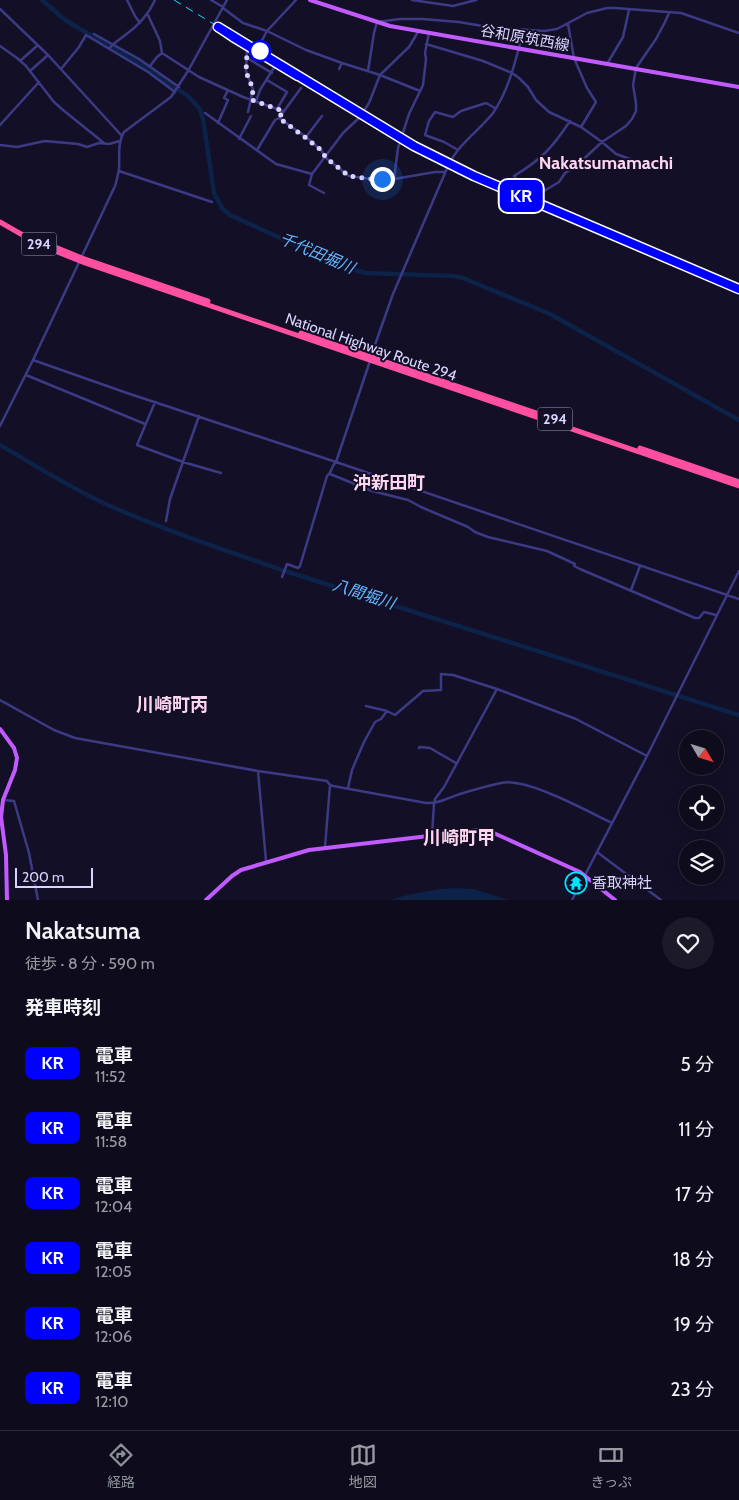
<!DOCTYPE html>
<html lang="ja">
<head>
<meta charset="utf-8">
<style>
	:root { --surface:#0e0b1c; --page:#1c1929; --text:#f1f3f6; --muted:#9b9ba3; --line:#2e2b3b; --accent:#8c9099 }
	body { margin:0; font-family:Cabin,"Noto Sans JP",sans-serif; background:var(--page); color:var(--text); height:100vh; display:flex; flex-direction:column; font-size:19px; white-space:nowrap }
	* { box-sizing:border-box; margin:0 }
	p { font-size:16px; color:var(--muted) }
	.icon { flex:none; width:28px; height:28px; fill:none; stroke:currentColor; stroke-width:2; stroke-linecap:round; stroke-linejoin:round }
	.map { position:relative; height:900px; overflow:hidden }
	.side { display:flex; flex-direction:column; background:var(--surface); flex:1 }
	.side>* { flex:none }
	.badge { padding:0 10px; border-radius:8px; font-size:18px; line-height:32px }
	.needle { width:32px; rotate:128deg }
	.fabs { position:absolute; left:679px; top:730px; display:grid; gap:10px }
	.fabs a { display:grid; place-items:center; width:45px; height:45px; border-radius:50%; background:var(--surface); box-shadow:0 2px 12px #0003,0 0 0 1px var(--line); font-size:25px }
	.scale { position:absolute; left:15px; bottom:12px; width:78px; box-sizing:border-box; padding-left:5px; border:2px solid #d9d4ff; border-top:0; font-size:14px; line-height:18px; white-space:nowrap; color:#d9d4ff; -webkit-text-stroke:4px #130f26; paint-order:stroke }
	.you { position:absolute; width:25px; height:25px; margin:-12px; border:4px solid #fff; border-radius:50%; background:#1a73e8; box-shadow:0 0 0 8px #1a73e833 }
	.map>.badge { position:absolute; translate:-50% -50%; box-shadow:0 0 0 2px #fff }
	h2 { padding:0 25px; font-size:19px; line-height:45px }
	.round { display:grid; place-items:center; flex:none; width:52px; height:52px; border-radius:26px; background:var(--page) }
	.overview { display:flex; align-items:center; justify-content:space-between; height:85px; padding:0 25px }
	h1 { font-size:24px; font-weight:600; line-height:38px }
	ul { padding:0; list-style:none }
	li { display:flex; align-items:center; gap:15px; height:65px; padding:0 25px }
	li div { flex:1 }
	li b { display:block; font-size:19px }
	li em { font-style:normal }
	li .badge { min-width:55px; font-weight:700; text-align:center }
	.tabs { display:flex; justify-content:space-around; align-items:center; height:70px; border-top:1px solid var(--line); background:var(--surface); font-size:14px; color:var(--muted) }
	.tabs a { display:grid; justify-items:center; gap:2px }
	.tabs .on { color:var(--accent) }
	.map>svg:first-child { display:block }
	.water { fill:#0c2248 }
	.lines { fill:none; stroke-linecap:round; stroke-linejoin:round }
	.river { stroke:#0c2248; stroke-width:4.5 }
	.minor { stroke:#3d3a85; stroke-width:2.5 }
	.major { stroke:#c25bff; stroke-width:4 }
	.highway { stroke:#ff4fa3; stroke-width:5 }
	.rail { stroke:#00e5ff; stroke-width:1; stroke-dasharray:8 6; stroke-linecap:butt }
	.line-casing { stroke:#fff; stroke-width:11 }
	.line { stroke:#00f; stroke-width:8 }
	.walk { stroke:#d9d4ff; stroke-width:5; stroke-dasharray:0 9 }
	.stop-dot { fill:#fff; stroke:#00f; stroke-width:2.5 }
	.labels { text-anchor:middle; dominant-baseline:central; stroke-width:4; stroke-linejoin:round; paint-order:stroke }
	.shield { fill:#130f26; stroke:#9e99be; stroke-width:1 }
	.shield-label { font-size:14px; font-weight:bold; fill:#d9d4ff }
	.street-label { font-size:15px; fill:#d9d4ff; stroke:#130f26 }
	.poi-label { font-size:15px; fill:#d9d4ff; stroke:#130f26; text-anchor:start }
	.water-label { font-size:16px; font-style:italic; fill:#62b6ff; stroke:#130f26 }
	.quarter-label { font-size:18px; font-weight:bold; fill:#ffd6f0; stroke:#130f26 }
</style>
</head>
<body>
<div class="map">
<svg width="739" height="900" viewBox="0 0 739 900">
	<rect width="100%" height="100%" fill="#130f26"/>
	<path class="water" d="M456,888L474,889L508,900H390C412,893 434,889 456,888Z"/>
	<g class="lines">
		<path class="river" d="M42,0L64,19L75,26L133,59L189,97L200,109L203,119L214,193L222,208L230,215L342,266L365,273L454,276L463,278L550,314L739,420
			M0,445C36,466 72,489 110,506C167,531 227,551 285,571L739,715"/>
		<path class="minor" d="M127,0L135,16L140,23
			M211,0L223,7
			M412,0L453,6L476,0
			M223,8L243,23L267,31L306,50L342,63L380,75L420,91
			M0,9L48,55L122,136
			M148,15L160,41L162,53
			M568,24L574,58L587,88L596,102L581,127
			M213,27L247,48L246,71L253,89L248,112
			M94,34L139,59L179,87
			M426,44L483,61L512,73L519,78L528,87L536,100L549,112L581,127L602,142L616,154L630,159
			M0,46L17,58L26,66L54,102L63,110L104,143
			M259,46L267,31L296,0
			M109,49C113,43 119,40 124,36C138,26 148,16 155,0
			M247,58L272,73
			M20,61L38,45
			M607,64L623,37L629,10
			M150,66L157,57L162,53L199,77L243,97L283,111
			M61,69L79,47L86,35L148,72L175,92
			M339,69L342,63
			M30,71L48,55
			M368,71L374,33L377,22L400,19H422L459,22L488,27L544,31L557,29L587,13L607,8H615L681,13L739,33
			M267,80L287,92L277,109
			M256,101L260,90L275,66
			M205,113L276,164L312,174
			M279,118L306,137L321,150L326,158L349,176L371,179H394L435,172H445
			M570,121C552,148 542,159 514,176L528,192L539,194L559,182L565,173L575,167L602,142L626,126L632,119L636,111V103L633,85L636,68L656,39L665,22L669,13
			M218,123L228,100L224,98L228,90
			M0,125L39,82
			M306,137L322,116
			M239,139L251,116
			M0,145L17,147L45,141L78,144L87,147L99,143L109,144L120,141
			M257,150L275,120L279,118L301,88
			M458,150L444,142L425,135L429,121L435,112L453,117L461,111L486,103L495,108
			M119,171L212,202
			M394,179L398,148L409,114L423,85L426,59L425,53L429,33
			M324,193L309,185L312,174L343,133L360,117L369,103L380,75L409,47L418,32
			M371,356L393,294L448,166C458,144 479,131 493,113C510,88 516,58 524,29
			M33,360L127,393L336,462L739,599
			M26,375L145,424
			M155,402L137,445L183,462L221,473
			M0,426L33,360L115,186C117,180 118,175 119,169C120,157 117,143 124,132L171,97L188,71L227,0
			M330,474L372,491L408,500L421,507L468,527L475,532L488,537L547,551L575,564L574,566L580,569L695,618H699L704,612L716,615
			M166,521L170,499L199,416
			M282,577L287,564L298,568L300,566L327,476C332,473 331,466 336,462L370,361
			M631,590L640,566
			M0,700L54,730L75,738L258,771L327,781L330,785L333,786L426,803C438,804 448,798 460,794C473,790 487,786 501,783C526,777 587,811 612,823
			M366,706L387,711
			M419,748L420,747L430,748L456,763
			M258,771L266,861
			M348,788L352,770L364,742L375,722L381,719L387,711L395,715L423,691L441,690V674L453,675L497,689L576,719L647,756
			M3,800L14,801L29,853L38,900
			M432,835L434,804L435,799L444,787L497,689
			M325,847L330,785
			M597,852L661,900
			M572,900L647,756L739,571"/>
		<path class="major" d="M310,0L390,26L739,87
			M0,729L14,748L17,758L15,770L3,800L1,817L6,855L7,900
			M206,900L232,876L241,870L309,850L480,830H487L580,872L615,900"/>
		<path class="highway" d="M0,222L40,245L85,263L739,486
			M38,240L82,258L208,301
			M301,333L551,418
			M640,448L739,482"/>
		<path class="rail" d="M174,0L414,145L461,169L739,289"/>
	</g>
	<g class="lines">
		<g class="line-casing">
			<path id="line" d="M298,76L233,37L218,27L414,146L474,176L739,289"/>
		</g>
		<use href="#line" class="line"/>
		<path class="walk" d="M260,51L247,53L246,72L253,89L252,100L283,111L279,118L306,138L321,150L326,158L349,176L371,179H382"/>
	</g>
	<defs>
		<g id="temple-ring" transform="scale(1.125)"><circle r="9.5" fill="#130f26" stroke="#00e5ff" stroke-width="1.5"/><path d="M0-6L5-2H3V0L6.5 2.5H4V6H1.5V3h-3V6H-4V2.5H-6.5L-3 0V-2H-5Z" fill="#00e5ff"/></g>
	</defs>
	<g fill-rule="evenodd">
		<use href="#temple-ring" x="576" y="883"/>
	</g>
	<circle class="stop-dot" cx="260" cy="51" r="10"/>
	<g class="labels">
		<g class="shield">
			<rect x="21.5" y="232.5" width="35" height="23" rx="4"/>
			<rect x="537.5" y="407.5" width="35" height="23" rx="4"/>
		</g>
		<g class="shield-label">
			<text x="39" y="244">294</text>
			<text x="555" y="419">294</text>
		</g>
		<g class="street-label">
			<text transform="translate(525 38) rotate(10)">谷和原筑西線</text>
			<text transform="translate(371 347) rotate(19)">National Highway Route 294</text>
		</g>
		<g class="poi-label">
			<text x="592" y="883">香取神社</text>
		</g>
		<g class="water-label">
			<text transform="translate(317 253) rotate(23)">千代田堀川</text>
			<text transform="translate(364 594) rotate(18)">八間堀川</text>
		</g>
		<g class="quarter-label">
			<text x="606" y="163">Nakatsumamachi</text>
			<text x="389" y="483">沖新田町</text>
			<text x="172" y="705">川崎町丙</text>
			<text x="459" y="838">川崎町甲</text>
		</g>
	</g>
</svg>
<div class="fabs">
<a><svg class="needle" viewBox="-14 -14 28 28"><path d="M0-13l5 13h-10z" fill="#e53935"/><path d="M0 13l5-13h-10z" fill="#9b9ba3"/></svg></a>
<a><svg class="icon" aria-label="locate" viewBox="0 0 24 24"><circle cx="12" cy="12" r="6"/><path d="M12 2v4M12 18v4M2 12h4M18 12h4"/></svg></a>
<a><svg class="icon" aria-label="layers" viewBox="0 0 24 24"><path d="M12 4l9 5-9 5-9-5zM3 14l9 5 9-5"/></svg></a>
</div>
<div class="scale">200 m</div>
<div class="you" style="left:382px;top:179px"></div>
<b class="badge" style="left:521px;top:196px;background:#00f;color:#fff">KR</b>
</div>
<section class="side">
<div class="overview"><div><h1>Nakatsuma</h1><p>徒歩 · 8 分 · 590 m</p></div><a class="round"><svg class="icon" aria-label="heart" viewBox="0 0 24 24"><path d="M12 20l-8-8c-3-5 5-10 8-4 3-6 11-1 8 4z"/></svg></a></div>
<h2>発車時刻</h2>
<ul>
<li><span class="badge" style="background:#00f;color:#fff">KR</span><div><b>電車</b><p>11:52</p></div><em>5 分</em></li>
<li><span class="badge" style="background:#00f;color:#fff">KR</span><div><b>電車</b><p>11:58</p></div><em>11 分</em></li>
<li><span class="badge" style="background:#00f;color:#fff">KR</span><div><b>電車</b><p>12:04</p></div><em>17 分</em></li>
<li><span class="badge" style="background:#00f;color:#fff">KR</span><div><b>電車</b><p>12:05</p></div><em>18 分</em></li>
<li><span class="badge" style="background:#00f;color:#fff">KR</span><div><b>電車</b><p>12:06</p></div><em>19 分</em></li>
<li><span class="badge" style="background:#00f;color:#fff">KR</span><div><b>電車</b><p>12:10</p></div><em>23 分</em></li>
</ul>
</section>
<nav class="tabs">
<a class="on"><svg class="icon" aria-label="directions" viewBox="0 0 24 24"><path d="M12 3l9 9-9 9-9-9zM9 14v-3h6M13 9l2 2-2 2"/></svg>経路</a>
<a><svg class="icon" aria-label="map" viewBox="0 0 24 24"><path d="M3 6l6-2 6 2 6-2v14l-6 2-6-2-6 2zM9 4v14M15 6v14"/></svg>地図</a>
<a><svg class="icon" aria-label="tickets" viewBox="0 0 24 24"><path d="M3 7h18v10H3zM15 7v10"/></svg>きっぷ</a>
</nav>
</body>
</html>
